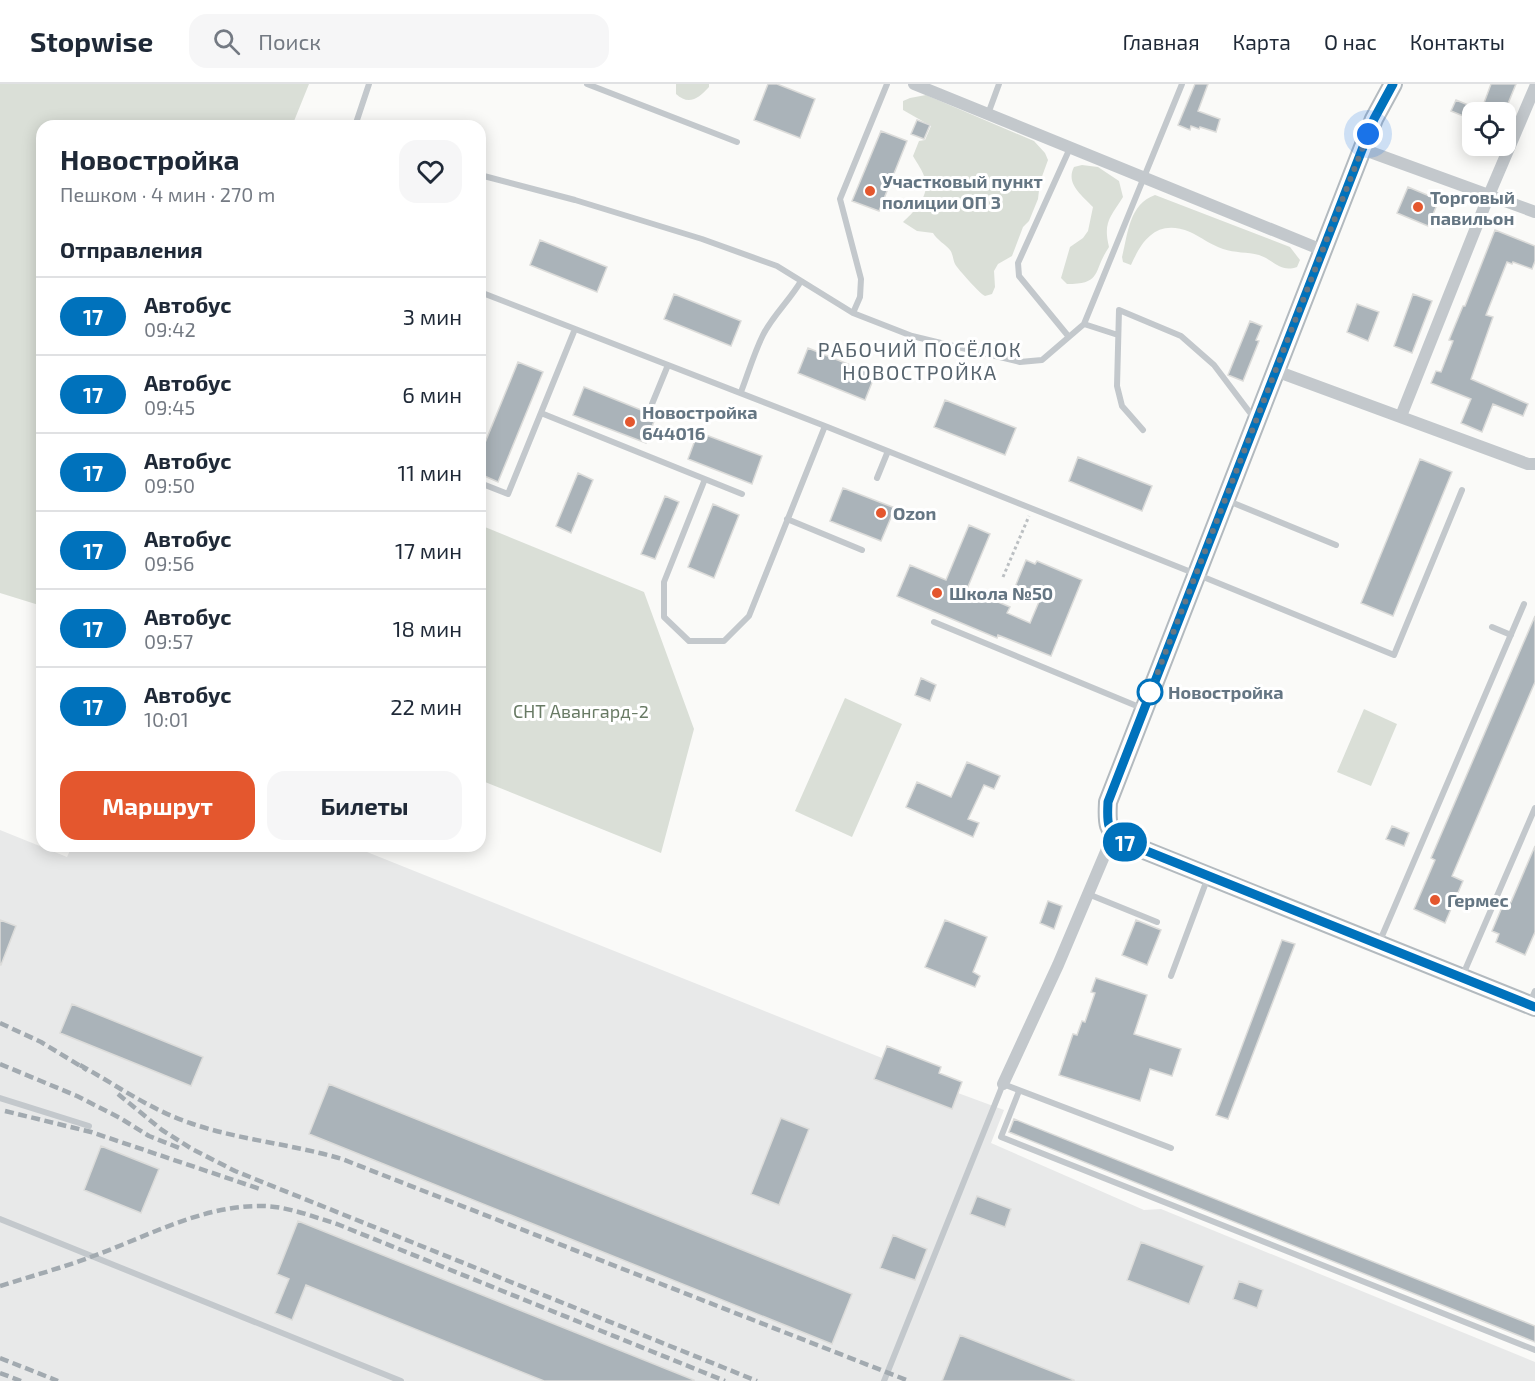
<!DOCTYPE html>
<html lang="ru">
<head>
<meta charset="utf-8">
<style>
	:root { --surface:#fff; --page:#f6f6f7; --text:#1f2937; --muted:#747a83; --line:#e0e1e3; --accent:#e4572e }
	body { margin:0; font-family:"Exo 2",sans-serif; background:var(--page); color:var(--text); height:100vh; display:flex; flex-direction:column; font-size:22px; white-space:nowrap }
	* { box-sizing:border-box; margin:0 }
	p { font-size:20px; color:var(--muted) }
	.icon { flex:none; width:33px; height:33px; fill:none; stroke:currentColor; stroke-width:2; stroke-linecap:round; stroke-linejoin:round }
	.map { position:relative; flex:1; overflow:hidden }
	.panel { position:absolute; left:36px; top:36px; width:450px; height:732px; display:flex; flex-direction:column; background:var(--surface); border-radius:18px; box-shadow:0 3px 15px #0003 }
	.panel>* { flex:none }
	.badge { padding:0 12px; border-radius:20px; font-size:21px; line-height:39px }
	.fabs { position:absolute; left:1462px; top:18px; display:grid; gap:12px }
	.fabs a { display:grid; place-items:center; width:54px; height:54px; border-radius:12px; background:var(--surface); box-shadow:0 3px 15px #0003; font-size:30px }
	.you { position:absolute; width:30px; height:30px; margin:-15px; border:4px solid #fff; border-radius:50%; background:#1a73e8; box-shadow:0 0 0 9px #1a73e833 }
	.map>.badge { position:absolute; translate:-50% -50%; box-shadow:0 0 0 3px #fff }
	h2 { padding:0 24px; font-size:22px; line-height:54px }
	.round { display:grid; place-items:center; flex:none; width:63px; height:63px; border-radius:18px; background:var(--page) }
	.head { display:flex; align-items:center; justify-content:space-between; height:102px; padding:0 24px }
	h1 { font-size:28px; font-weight:700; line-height:45px }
	.cta { display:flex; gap:12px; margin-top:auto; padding:12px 24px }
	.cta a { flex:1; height:69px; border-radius:18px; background:var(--accent); color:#fff; font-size:24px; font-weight:700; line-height:69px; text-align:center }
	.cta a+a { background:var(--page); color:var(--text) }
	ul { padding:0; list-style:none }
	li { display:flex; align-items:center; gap:18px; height:78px; padding:0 24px; border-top:2px solid var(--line) }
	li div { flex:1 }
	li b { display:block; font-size:22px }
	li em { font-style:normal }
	li .badge { min-width:66px; font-weight:700; text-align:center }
	header { display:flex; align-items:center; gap:36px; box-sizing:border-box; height:84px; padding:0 30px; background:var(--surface); border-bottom:2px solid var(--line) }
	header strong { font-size:28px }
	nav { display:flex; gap:33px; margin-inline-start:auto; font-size:21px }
	.search { width:420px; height:54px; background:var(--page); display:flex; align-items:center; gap:15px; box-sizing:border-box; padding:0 21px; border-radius:18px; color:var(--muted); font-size:22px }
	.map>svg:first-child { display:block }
	.built { fill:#e8e9e9 }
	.green { fill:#dadfd7 }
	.building { fill:#aab3b9; stroke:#dcdcda; stroke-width:1.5 }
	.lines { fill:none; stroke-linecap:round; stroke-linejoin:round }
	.secondary-casing { stroke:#b3babf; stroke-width:20 }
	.path { stroke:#bbbfc2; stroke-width:3; stroke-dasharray:3 3; stroke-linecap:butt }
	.lane { stroke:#c3c8cc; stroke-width:6 }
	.street { stroke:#c3c8cc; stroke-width:12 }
	.secondary { stroke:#fff; stroke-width:16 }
	.rail { stroke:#a2aab0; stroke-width:4.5; stroke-dasharray:9 4.5; stroke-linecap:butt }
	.line-casing { stroke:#fff; stroke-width:14 }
	.line { stroke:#0072bc; stroke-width:9 }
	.walk { stroke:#657683; stroke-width:6; stroke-dasharray:0 10.8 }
	.poi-dot { fill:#e4572e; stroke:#fff; stroke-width:2 }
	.stop-dot { fill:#fff; stroke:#0072bc; stroke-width:3 }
	.labels { text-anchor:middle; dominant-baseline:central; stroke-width:6; stroke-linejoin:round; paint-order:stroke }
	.poi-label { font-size:18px; font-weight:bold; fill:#657683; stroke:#fff; text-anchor:start }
	.stop-label { font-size:18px; font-weight:bold; fill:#657683; stroke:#fff; text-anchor:start }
	.park-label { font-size:18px; fill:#687a64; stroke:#fff }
	.neighbourhood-label { font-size:20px; letter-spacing:1.5px; fill:#57646e; stroke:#fff }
</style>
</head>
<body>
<header>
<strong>Stopwise</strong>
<div class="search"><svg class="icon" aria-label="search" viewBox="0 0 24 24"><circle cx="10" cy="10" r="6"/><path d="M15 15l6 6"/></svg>Поиск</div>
<nav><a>Главная</a><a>Карта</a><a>О нас</a><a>Контакты</a></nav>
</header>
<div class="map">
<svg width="1535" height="1297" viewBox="0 0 1535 1297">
	<rect width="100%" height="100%" fill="#fafaf8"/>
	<path class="built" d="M0,746L67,773L72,762H352L882,974L887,962L941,983L939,989L958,1009L1004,1026L991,1059L1144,1126L1161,1125L1535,1278V1297H0Z"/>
	<path class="green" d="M0,0H309L292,42H42V522L0,509Z
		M676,0H709V3C699,14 689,22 676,10Z
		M926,11L1034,57L1045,69L1048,76L1040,98L1038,115L1029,137L1023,143L1012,172L998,180L994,187L995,203L992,210L985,212C980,210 957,184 955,180C953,176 953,170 950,166C945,160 937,156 933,149L917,147L903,138C914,128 930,112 925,95C923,87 917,79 913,72L919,57L925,56L931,42L903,26V17L910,14Z
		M1082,81L1098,83L1119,97L1123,113C1110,134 1103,138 1109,163C1092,188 1103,200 1067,200L1061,194L1070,163L1083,154L1088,147L1093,123C1083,112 1065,100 1074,83Z
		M1155,111L1290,163L1300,176L1297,183C1280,189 1274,176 1259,171C1247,168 1235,169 1223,165C1211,161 1201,153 1190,148C1158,135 1143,154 1131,181L1123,178L1122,173C1128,150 1129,120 1155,111Z
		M480,441L644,508L694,645L661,769L480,696Z
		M845,614L902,640L852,753L795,727Z
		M1364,625L1397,640L1371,702L1337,688Z"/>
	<path class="building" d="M768,0H777L815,15L800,54L754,36Z
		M1195,0H1208L1198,27L1220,35L1216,48L1200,43L1199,45L1191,42L1190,46L1178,41Z
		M1491,0H1516L1505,27L1484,19Z
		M1456,16L1478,25L1477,28H1473V36L1451,27Z
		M917,36L930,41L924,55L911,50Z
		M881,47L907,57L879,127L852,117Z
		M1408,103L1439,116L1428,142L1397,129Z
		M1495,146L1535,162V177L1532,185L1513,178L1512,180L1507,178L1486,231L1493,233L1471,295L1528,320L1523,332L1493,320L1482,348L1461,339L1471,315L1431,299L1436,287L1441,288L1453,257L1449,256L1463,222H1465Z
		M540,156L607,183L597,208L530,181Z
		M674,210L741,237L731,262L664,235Z
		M1413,210L1432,217L1412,269L1394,262Z
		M1357,220L1379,228L1368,257L1347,248Z
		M1250,237L1262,242L1256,256L1259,257L1243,297L1228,291Z
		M808,264L875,291L865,316L798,289Z
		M518,278L543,288L498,398L480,390V371Z
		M584,303L656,332L646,359L573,331Z
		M945,316L1016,344L1005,371L934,343Z
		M698,348L762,372L752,400L688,375Z
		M1078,373L1152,402L1142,427L1069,397Z
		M1420,375L1452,388L1393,532L1361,519Z
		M578,389L593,396L571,449L556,442Z
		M843,404L895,424L881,457L830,437Z
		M665,412L679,418L655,475L641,470Z
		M713,420L739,431L714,494L688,483Z
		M969,441L990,450L967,505L1010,523L1007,529L1030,539L1041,513L1015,503L1026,476L1035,480L1037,477L1082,496L1051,572L998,551L997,554L897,512L910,481L946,496Z
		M1535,532V598L1452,792L1463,797L1445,839L1414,825L1435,776L1431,774Z
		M921,594L936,601L930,617L915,611Z
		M967,678L1000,692L994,705L984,701L968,735L979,739L973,753L906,723L917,698L951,713Z
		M1392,742L1409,749L1404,762L1386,755Z
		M1535,762V848L1525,871L1496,858L1499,850L1492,847L1505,816L1511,818Z
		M1048,817L1062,822L1054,845L1040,839Z
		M0,836L16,842L1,881H0Z
		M945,836L987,853L973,888L980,892L975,903L925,883Z
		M1136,836L1161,846L1147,881L1122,871Z
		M1282,856L1295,860L1228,1035L1216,1031Z
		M1096,894L1147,911L1134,950L1181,965L1172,992L1150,985L1140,1017L1059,991L1073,950L1077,951L1082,937L1085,938L1095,909L1091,908Z
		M72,920L203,973L191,1002L60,949Z
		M887,962L941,983L939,989L962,998L952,1025L874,995Z
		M329,1000L852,1210L832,1260L309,1050Z
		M781,1034L809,1045L779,1121L751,1110Z
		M1014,1035L1535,1242V1258L1009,1048Z
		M101,1062L159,1085L141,1129L84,1106Z
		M977,1112L1011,1125L1005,1143L970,1130Z
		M298,1137L694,1296V1297H544L306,1201L292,1236L275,1229L289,1195L277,1190Z
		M893,1151L927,1165L915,1196L880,1184Z
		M1141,1158L1204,1182L1189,1220L1127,1196Z
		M1239,1197L1263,1206L1257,1224L1233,1215Z
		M960,1251L1074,1296V1297H942Z"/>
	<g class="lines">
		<g class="secondary-casing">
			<path id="secondary" d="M1393,0L1374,35L1108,718C1107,738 1106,747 1124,758L1535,923"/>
		</g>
		<path class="path" d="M1003,493L1029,432"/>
		<path class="lane" d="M587,0L737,58
			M988,30L999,0
			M355,42L369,0
			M480,91L575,116L702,155L777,182L853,229L912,252L1020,278L1042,276L1084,240L1182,0
			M480,208L825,342L1196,490L1394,571L1462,406
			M853,229L860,213L861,195L840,115L887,0
			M1084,240L1118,251
			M1069,253L1019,192L1018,179L1070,64
			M741,308C748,290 754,269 763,251C773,231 790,216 801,197
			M652,320L668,281
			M541,329L742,410
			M1143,346L1122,322L1117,302L1119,226L1181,252L1214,281L1254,334
			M877,394L888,367
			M705,395L664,498V533L689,557H724L749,532L825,342
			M480,399L508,410L575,245
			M1226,416L1336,461
			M787,435L862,466
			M934,538L1144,625
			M1492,543L1511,551
			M1088,810L1157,838
			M1379,859L1524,520
			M1171,892L1208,793
			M1462,893L1535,724
			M1529,921L1535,907
			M1019,1007L1001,1053L1535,1266
			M0,1014L89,1042
			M0,1135L401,1297
			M884,1297L1003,1000L1171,1064"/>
		<path class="street" d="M914,0L1322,166
			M1362,65L1535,128
			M1276,287L1528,380H1535
			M1401,332L1489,111L1535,3
			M1003,1000L1058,881L1113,751"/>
		<use href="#secondary" class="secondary"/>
		<path class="rail" d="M0,939L41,958L87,986
			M0,980L77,1012L120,1034L149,1052L182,1065
			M80,981C116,1001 151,1026 190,1039C239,1056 292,1060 342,1075L909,1297
			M118,1010L162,1046L192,1065L235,1087L757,1297
			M5,1027L91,1048L260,1105
			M0,1202C32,1192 65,1183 96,1171C148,1152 200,1123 257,1122C284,1121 311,1132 337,1140L725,1297
			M0,1274L58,1297
			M0,1289L21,1297"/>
	</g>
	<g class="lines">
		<g class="line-casing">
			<path id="line" d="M1393,0L1374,35L1108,718C1107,738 1106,747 1124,758L1535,923"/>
		</g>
		<use href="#line" class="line"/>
		<path class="walk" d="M1150,608L1368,50"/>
	</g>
	<g class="poi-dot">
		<circle cx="870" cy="107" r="6"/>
		<circle cx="1418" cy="123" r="6"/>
		<circle cx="630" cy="338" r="6"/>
		<circle cx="881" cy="429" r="6"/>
		<circle cx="937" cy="509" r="6"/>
		<circle cx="1435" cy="816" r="6"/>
	</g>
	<circle class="stop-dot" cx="1150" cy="608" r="12"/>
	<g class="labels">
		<g class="poi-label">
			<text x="882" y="97">Участковый пункт<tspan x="882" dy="21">полиции ОП 3</tspan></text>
			<text x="1430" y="113">Торговый<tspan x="1430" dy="21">павильон</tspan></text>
			<text x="642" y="328">Новостройка<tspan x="642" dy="21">644016</tspan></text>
			<text x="893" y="429">Ozon</text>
			<text x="949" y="509">Школа №50</text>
			<text x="1447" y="816">Гермес</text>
		</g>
		<g class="stop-label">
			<text x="1168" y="608">Новостройка</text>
		</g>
		<g class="park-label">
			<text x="581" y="627">СНТ Авангард-2</text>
		</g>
		<g class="neighbourhood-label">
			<text x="920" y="265">РАБОЧИЙ ПОСЁЛОК<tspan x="920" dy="23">НОВОСТРОЙКА</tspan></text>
		</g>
	</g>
</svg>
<div class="fabs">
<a><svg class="icon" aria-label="locate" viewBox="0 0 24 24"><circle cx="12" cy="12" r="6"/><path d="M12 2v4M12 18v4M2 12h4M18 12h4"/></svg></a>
</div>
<div class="you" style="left:1368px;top:50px"></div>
<b class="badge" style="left:1125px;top:758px;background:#0072bc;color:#fff">17</b>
<section class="panel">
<div class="head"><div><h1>Новостройка</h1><p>Пешком · 4 мин · 270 m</p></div><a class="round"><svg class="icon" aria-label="heart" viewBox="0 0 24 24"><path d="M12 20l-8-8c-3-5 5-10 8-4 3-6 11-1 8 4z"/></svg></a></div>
<h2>Отправления</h2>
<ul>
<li><span class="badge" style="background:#0072bc;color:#fff">17</span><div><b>Автобус</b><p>09:42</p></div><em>3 мин</em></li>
<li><span class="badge" style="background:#0072bc;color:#fff">17</span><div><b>Автобус</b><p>09:45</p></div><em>6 мин</em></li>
<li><span class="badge" style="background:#0072bc;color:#fff">17</span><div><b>Автобус</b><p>09:50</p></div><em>11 мин</em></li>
<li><span class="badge" style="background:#0072bc;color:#fff">17</span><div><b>Автобус</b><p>09:56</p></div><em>17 мин</em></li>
<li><span class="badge" style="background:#0072bc;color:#fff">17</span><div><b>Автобус</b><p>09:57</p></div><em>18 мин</em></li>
<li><span class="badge" style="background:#0072bc;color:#fff">17</span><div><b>Автобус</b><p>10:01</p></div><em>22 мин</em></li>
</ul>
<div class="cta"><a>Маршрут</a><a>Билеты</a></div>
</section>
</div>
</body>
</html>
